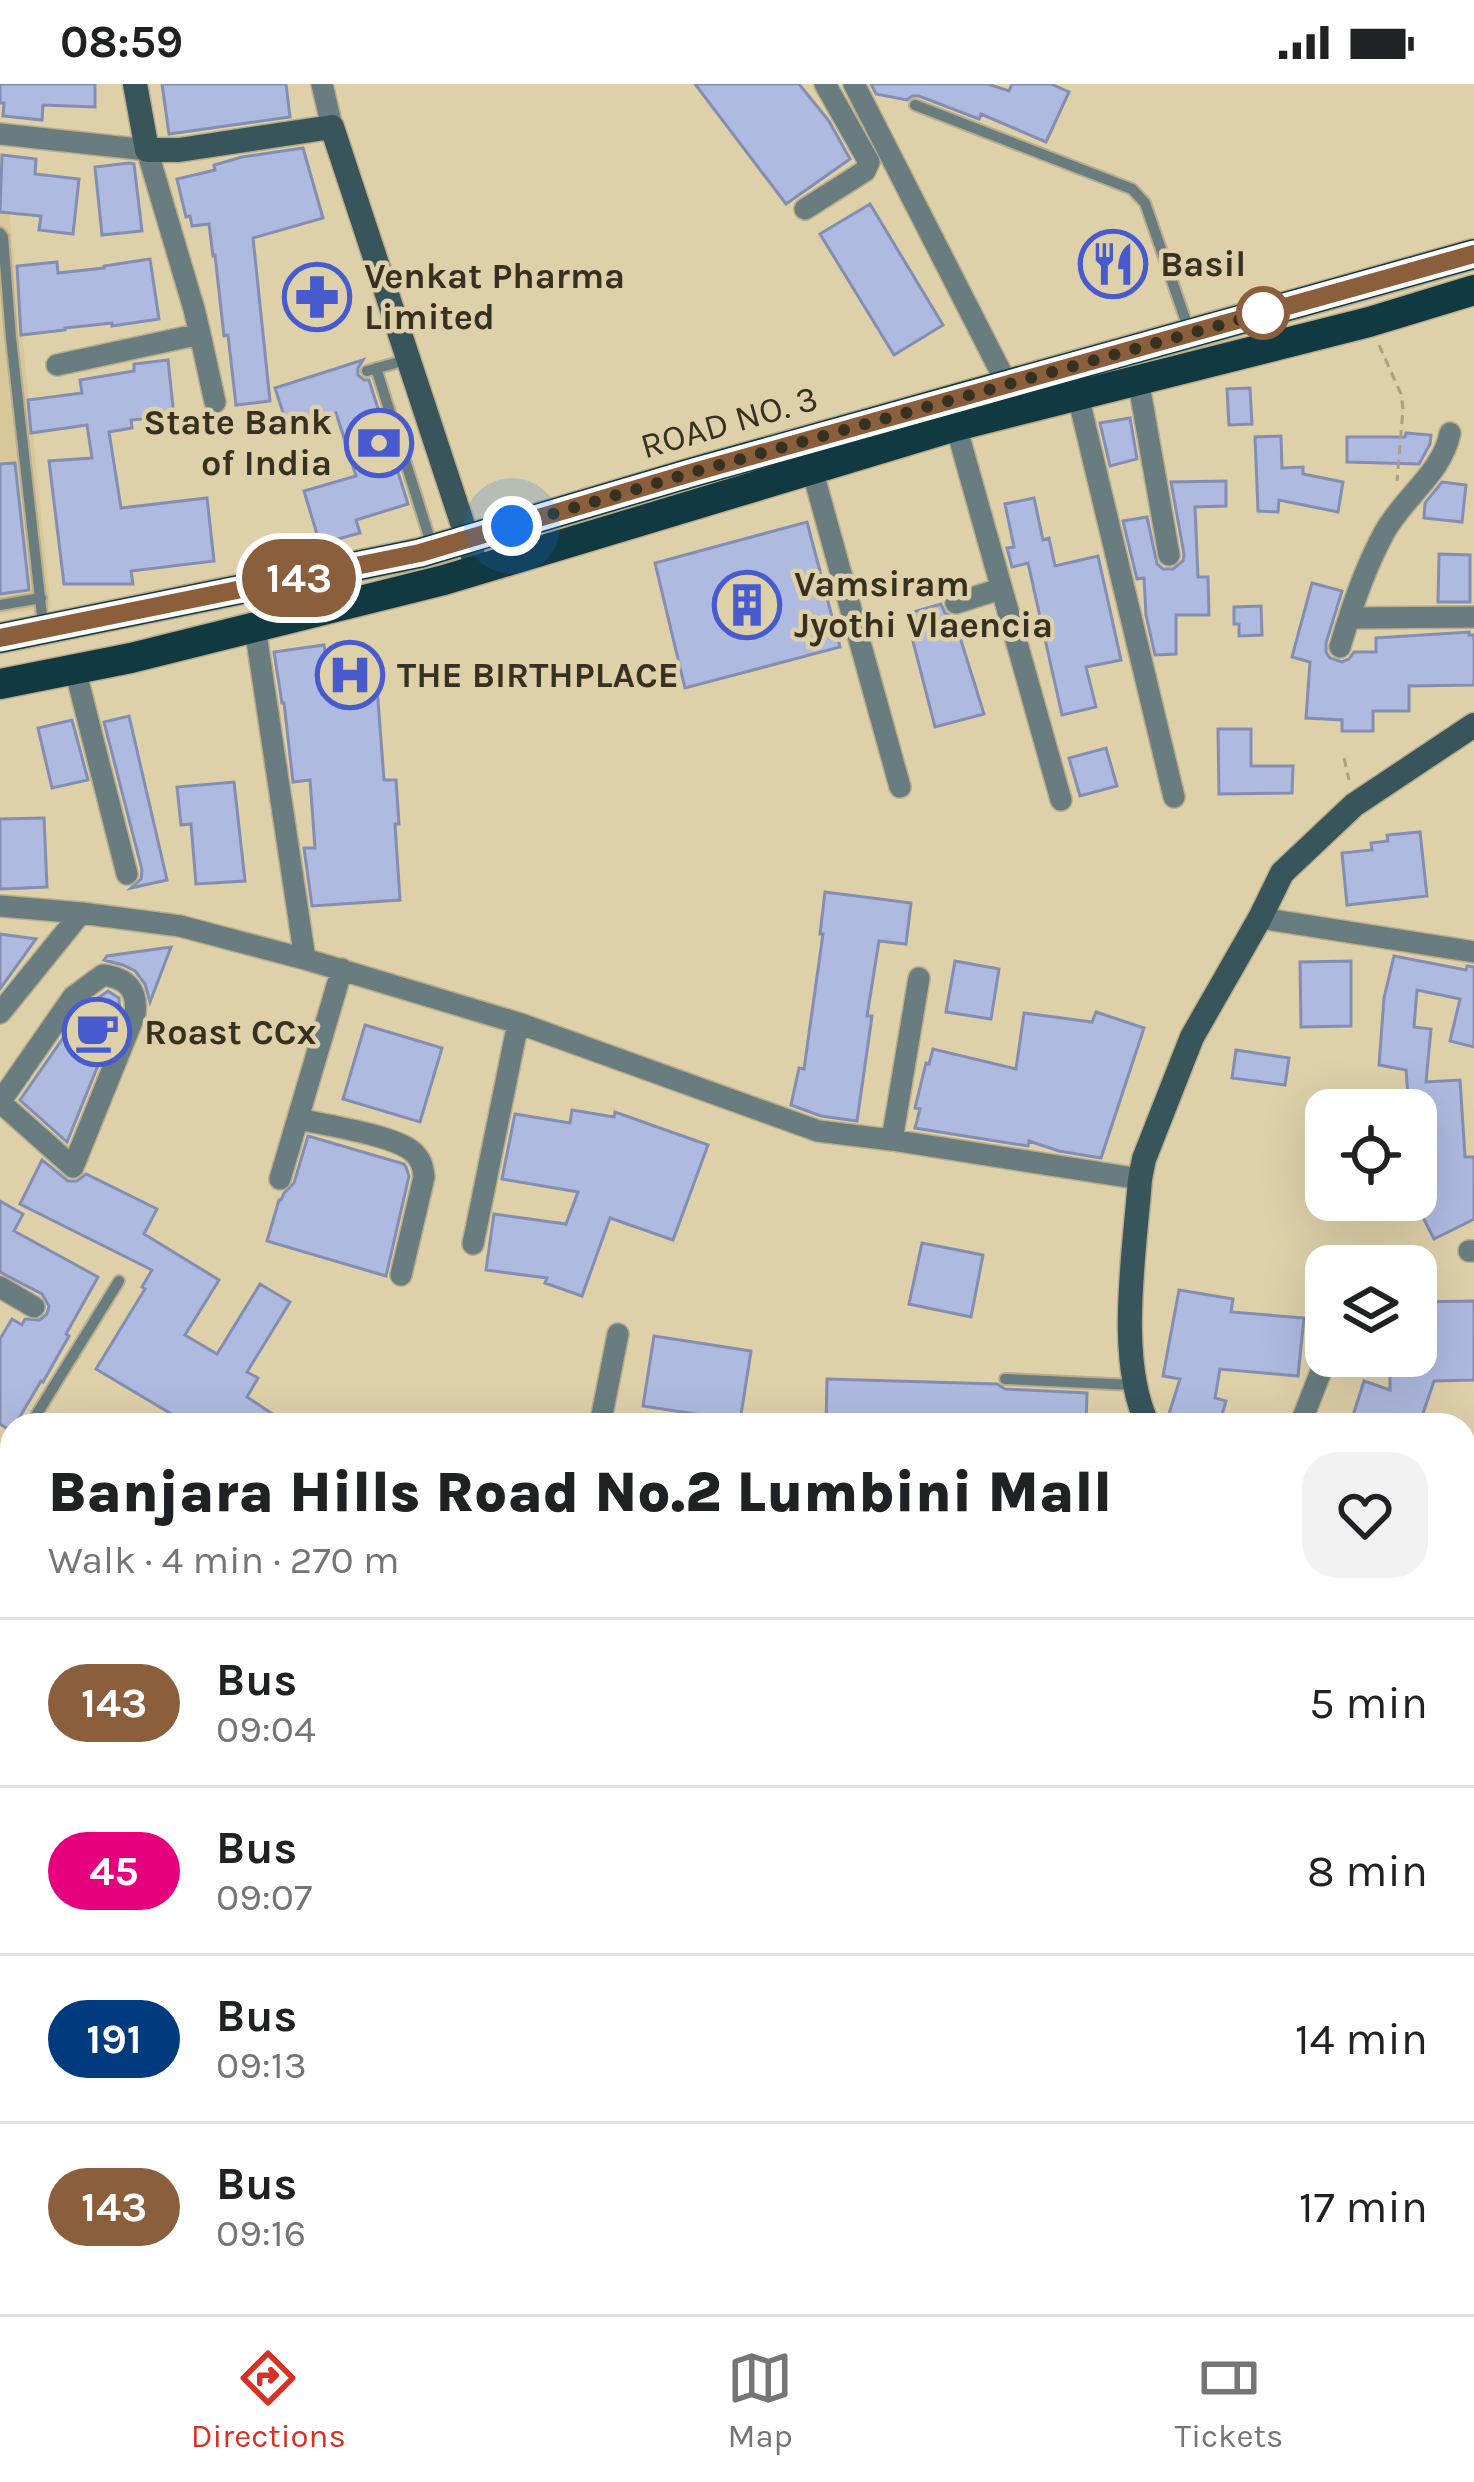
<!DOCTYPE html>
<html lang="en">
<head>
<meta charset="utf-8">
<style>
	:root { --surface:#fff; --page:#f2f2f2; --text:#202124; --muted:#757577; --line:#e0e0e0; --accent:#d93025 }
	body { margin:0; font-family:Karla,sans-serif; background:var(--page); color:var(--text); height:100vh; display:flex; flex-direction:column; font-size:45px; white-space:nowrap }
	* { box-sizing:border-box; margin:0 }
	p { font-size:39px; color:var(--muted) }
	.icon { flex:none; width:66px; height:66px; fill:none; stroke:currentColor; stroke-width:2; stroke-linecap:round; stroke-linejoin:round }
	.map { position:relative; flex:1; overflow:hidden }
	.drawer { position:absolute; left:0px; top:1329px; width:1476px; height:903px; display:flex; flex-direction:column; background:var(--surface); border-radius:36px 36px 0 0; box-shadow:0 12px 48px #0002 }
	.drawer>* { flex:none }
	.badge { padding:0 24px; border-radius:39px; font-size:42px; line-height:78px }
	.tools { position:absolute; left:1305px; top:1005px; display:grid; gap:24px }
	.tools a { display:grid; place-items:center; width:132px; height:132px; border-radius:24px; background:var(--surface); box-shadow:0 12px 48px #0002; font-size:60px }
	.you { position:absolute; width:60px; height:60px; margin:-30px; border:9px solid #fff; border-radius:50%; background:#1a73e8; box-shadow:0 0 0 18px #1a73e833 }
	.map>.badge { position:absolute; translate:-50% -50%; box-shadow:0 0 0 6px #fff }
	.round { display:grid; place-items:center; flex:none; width:126px; height:126px; border-radius:36px; background:var(--page) }
	.headline { display:flex; align-items:center; justify-content:space-between; height:204px; padding:0 48px }
	h1 { font-size:57px; font-weight:800; line-height:90px }
	ul { padding:0; list-style:none }
	li { display:flex; align-items:center; gap:36px; height:168px; padding:0 48px; border-top:3px solid var(--line) }
	li div { flex:1 }
	li b { display:block; font-size:45px }
	li em { font-style:normal }
	li .badge { min-width:132px; font-weight:700; text-align:center }
	.status { display:flex; justify-content:space-between; align-items:center; height:84px; padding:0 60px; background:var(--surface); direction:ltr }
	.status svg { height:33px; fill:currentColor }
	.tabs { display:flex; justify-content:space-around; align-items:center; height:168px; border-top:3px solid var(--line); background:var(--surface); font-size:33px; color:var(--muted) }
	.tabs a { display:grid; justify-items:center; gap:6px }
	.tabs .active { color:var(--accent) }
	.map>svg:first-child { display:block }
	.built { fill:#d8c899 }
	.building { fill:#aebadf; stroke:#838eb2; stroke-width:3 }
	.lines { fill:none; stroke-linecap:round; stroke-linejoin:round }
	.lane-casing { stroke:#b9ad8b; stroke-width:14 }
	.street-casing { stroke:#b9ad8b; stroke-width:24 }
	.secondary-casing { stroke:#b9ad8b; stroke-width:27 }
	.primary-casing { stroke:#b9ad8b; stroke-width:33 }
	.path { stroke:#aba080; stroke-width:3; stroke-dasharray:9 6; stroke-linecap:butt }
	.lane { stroke:#697d81; stroke-width:10 }
	.street { stroke:#697d81; stroke-width:21 }
	.secondary { stroke:#37555b; stroke-width:24 }
	.primary { stroke:#103941; stroke-width:30 }
	.line-casing { stroke:#fff; stroke-width:27 }
	.line { stroke:#8b5e3c; stroke-width:18 }
	.walk { stroke:#363121; stroke-width:12; stroke-dasharray:0 21.6 }
	.stop-dot { fill:#fff; stroke:#8b5e3c; stroke-width:6 }
	.labels { text-anchor:middle; dominant-baseline:central; stroke-width:9; stroke-linejoin:round; paint-order:stroke }
	.poi-label { font-size:36px; font-weight:bold; fill:#363121; stroke:#ded0a9; text-anchor:start }
	.street-label { font-size:36px; fill:#363121; stroke:#ded0a9 }
</style>
</head>
<body>
<div class="status"><b>08:59</b><svg viewBox="0 0 49 12"><path d="M0 12V9h3v3zM5 12V6h3v6zM10 12V3h3v9zM15 12V0h3v12zM26 1h20v11H26zM47 4h2v5h-2z"/></svg></div>
<div class="map">
<svg width="1474" height="2230" viewBox="0 0 1474 2230">
	<rect width="100%" height="100%" fill="#ded0a9"/>
	<path class="built" d="M9,128L51,524L0,530V130Z"/>
	<path class="building" d="M0,0H95V23L43,21L42,36L3,32L4,19H0Z
		M162,0H286L290,33L169,50Z
		M695,0H799L829,37L850,75L786,120Z
		M871,0H988L1009,7L1012,0H1051L1069,8L1046,58L981,30L979,35L919,12H912L907,16L876,10Z
		M303,64L323,134L253,154L270,317L236,321L228,251L224,252L215,171L213,172L209,140L192,142L190,132L186,133L177,95L215,86L214,81L242,73Z
		M2,71L36,75L35,90L79,95L73,150L39,146L41,132L0,128Z
		M129,79L134,80L142,147L102,151L95,83Z
		M870,120L943,241L894,271L820,150Z
		M150,175L159,235L112,242V239L65,244V246L21,251L17,182L57,178L58,189L104,184V182Z
		M168,276L174,332L131,336L132,344L109,348L121,424L207,414L214,477L131,487L133,500H64L49,377L92,374L87,341L31,349L28,316L82,309L80,296L134,287V280Z
		M363,276L358,284V291L364,296H369L408,420L356,436L360,449L320,460L304,407L356,392L336,329L288,344L275,304Z
		M1250,304L1252,340L1229,341L1227,305Z
		M1130,334L1137,375L1110,382L1100,339Z
		M1406,349L1431,351L1430,360L1419,380L1347,378V353H1405Z
		M1281,352L1282,384L1303,383V390L1343,398L1338,428L1279,416L1278,428L1258,427L1255,353Z
		M15,379L29,506L0,510V380Z
		M1226,397V422L1195,423L1198,493H1208L1209,531H1176V570L1155,571L1146,531L1144,494L1137,495L1123,437L1147,433L1157,480L1163,485H1173L1183,477L1184,470L1171,398Z
		M1442,398L1466,401L1462,438L1424,434L1425,419Z
		M1034,414L1043,456L1049,454L1055,482L1098,472L1121,576L1086,583L1096,623L1062,631L1028,479L1012,483L1007,464L1014,463L1005,420Z
		M807,438L840,563L685,604L655,479Z
		M1439,470L1470,471V518H1438Z
		M1312,499L1342,507L1326,559V568L1330,574L1342,578L1349,575L1354,568H1376V554L1469,548V551H1474V601L1409,602V627H1373V647H1342V636L1306,634L1310,578L1292,573Z
		M941,520L945,529L954,534L984,630L935,643L906,530Z
		M1261,522L1262,551L1239,552V540H1234V523Z
		M324,561L327,580L375,577L384,696H396L399,740H395L400,816L312,822L304,764H315L310,696L293,698L284,619H282L274,568Z
		M129,632L167,796L131,804L141,795L142,786L104,638Z
		M72,636L88,696L52,704L38,644Z
		M1218,645H1251V682H1293L1292,709L1219,710Z
		M1106,664L1117,702L1080,712L1069,674Z
		M234,698L245,797L196,800L191,740L181,741L177,703Z
		M44,734L47,803L0,805V735Z
		M1420,748L1427,812L1347,821L1342,769L1372,766L1371,759L1388,757L1387,751Z
		M825,808L911,819L906,860L879,857L867,932H872L857,1037L821,1032L791,1021L799,984L804,985L823,850H820Z
		M0,850L36,855L0,905Z
		M171,863L150,918L145,900L135,887L123,881L104,876L107,872Z
		M1394,872L1466,886L1467,882L1474,883V963L1450,957L1460,915L1417,906L1414,943L1431,945L1426,998L1460,996L1465,1073H1474V1135L1434,1155L1416,1120V1026H1409L1406,986L1379,981L1384,914Z
		M955,877L999,885L991,935L946,928Z
		M1351,877V942L1301,943L1300,878Z
		M108,907L119,914L120,927L67,1058L20,1016L84,924Z
		M1096,928L1144,944L1101,1074L1059,1067L1029,1057L1028,1062L915,1044L920,1025L915,1024L926,979L929,980L933,965L1016,985L1024,929L1092,938Z
		M365,941L442,964L420,1038L343,1015Z
		M1236,966L1289,974L1285,1001L1232,994Z
		M572,1026L614,1033L615,1028L708,1061L673,1156L610,1134L582,1212L545,1199L547,1194L486,1186L494,1130L566,1140L578,1108L502,1095L515,1030L570,1039Z
		M308,1052L404,1080L406,1083L409,1092L386,1192L267,1157L279,1116H281L284,1109L294,1099Z
		M42,1076L68,1097H77L86,1090L157,1125L144,1150L219,1196L185,1251L217,1270L260,1200L290,1218L247,1288L258,1294L247,1313L289,1341H190L96,1285L145,1205L142,1203L152,1186L20,1120Z
		M0,1117L23,1130L14,1147L98,1193L66,1250L69,1252L43,1298L41,1297L15,1341H12L11,1347L0,1340V1255L12,1235L22,1241L25,1235L40,1236L47,1230L49,1222L42,1210L0,1188Z
		M922,1159L983,1171L971,1233L909,1220Z
		M1179,1206L1233,1215L1231,1228L1304,1234L1298,1292L1220,1285L1215,1314L1226,1317L1219,1341H1177L1178,1336L1168,1333L1180,1295L1163,1292Z
		M1474,1217V1296L1434,1297L1419,1341H1350L1364,1297L1390,1306V1272H1416V1218Z
		M654,1252L751,1267L740,1337L643,1322Z
		M827,1295L997,1300L1005,1305L1087,1309L1086,1341H826Z"/>
	<g class="lines">
		<g class="lane-casing">
			<path id="lane" d="M915,21L1132,105L1145,119L1189,246
				M0,149L3,153L11,254L43,541
				M376,284L432,462
				M367,287L406,276
				M0,521L41,514
				M1005,1295L1133,1301
				M30,1341L119,1197
				M0,1387L12,1368
				M905,2220V2230"/>
		</g>
		<g class="street-casing">
			<path id="street" d="M322,0L332,43
				M854,0L1007,300
				M0,50L147,66L194,225L200,250L57,281
				M805,125L865,87L869,78L825,0
				M200,250L215,318
				M1138,295L1169,471
				M1078,312L1174,713
				M956,342L1061,716
				M812,385L900,703
				M956,519L1000,505
				M1349,534L1474,533
				M255,543L305,875
				M1340,563C1351,525 1365,484 1384,449C1402,415 1443,388 1450,349
				M75,585L127,790
				M0,822L81,829L180,842L305,875L518,939L818,1047L892,1056L1140,1095
				M1260,834L1474,868
				M103,891C127,894 138,906 135,930L73,1083L0,1018L73,913Z
				M0,929L81,829
				M298,1035C326,1041 392,1051 412,1067C421,1075 423,1082 424,1093L401,1191
				M892,1056L919,894
				M280,1095L342,885
				M473,1160L518,939
				M1469,1167H1474
				M0,1203L34,1223
				M600,1341L618,1250
				M1300,1341L1327,1272
				M0,1556L12,1505
				M0,1737L12,1739
				M1473,1754H1474
				M0,1920L12,1921
				M1468,1957H1474
				M1464,2109L1474,2108
				M0,2152L12,2153
				M765,2220L766,2230
				M189,2230L191,2220
				M588,2230V2220
				M1186,2230L1188,2220"/>
		</g>
		<g class="secondary-casing">
			<path id="secondary" d="M135,0L147,66H179L332,43L478,487
				M1148,1341C1116,1276 1135,1166 1140,1095L1144,1075L1192,953L1260,834L1282,789L1354,721L1474,641
				M0,1459L12,1461
				M0,1479L12,1481
				M1464,1542L1474,1546
				M1464,1839L1474,1840"/>
		</g>
		<g class="primary-casing">
			<path id="primary" d="M0,554L420,469L694,388L1474,170
				M0,600L131,574L444,496L956,342L1369,238L1474,206"/>
		</g>
		<path class="path" d="M1379,261L1401,310L1403,325L1397,397
			M1344,674L1349,696"/>
		<use href="#lane" class="lane"/>
		<use href="#street" class="street"/>
		<use href="#secondary" class="secondary"/>
		<use href="#primary" class="primary"/>
	</g>
	<g class="lines">
		<g class="line-casing">
			<path id="line" d="M0,554L420,469L694,388L1474,170"/>
		</g>
		<use href="#line" class="line"/>
		<path class="walk" d="M512,442L694,388L1274,226L1263,229"/>
	</g>
	<defs>
		<g id="restaurant-ring" transform="scale(3.45)"><circle r="9.5" fill="#ded0a9" stroke="#475bcf" stroke-width="1.5"/><path d="M-5-6h1v4h1v-4h1v4h1v-4h1v5L-1.5 .5V6h-2V.5L-5-1ZM5-6V6H3V1.5H1.5Q1.5-4 5-6Z" fill="#475bcf"/></g>
		<g id="pharmacy-ring" transform="scale(3.45)"><circle r="9.5" fill="#ded0a9" stroke="#475bcf" stroke-width="1.5"/><path d="M-2-6h4v4h4v4h-4v4h-4v-4h-4v-4h4Z" fill="#475bcf"/></g>
		<g id="bank-ring" transform="scale(3.45)"><circle r="9.5" fill="#ded0a9" stroke="#475bcf" stroke-width="1.5"/><path d="M-6-4H6V4H-6ZM0-2.3a2.3 2.3 0 1 0 0 4.6a2.3 2.3 0 1 0 0-4.6Z" fill="#475bcf"/></g>
		<g id="building-ring" transform="scale(3.45)"><circle r="9.5" fill="#ded0a9" stroke="#475bcf" stroke-width="1.5"/><path d="M-4-6H4V6H1V3H-1V6H-4ZM-2.5-4.3h1.7v1.8h-1.7ZM.8-4.3h1.7v1.8H.8ZM-2.5-1h1.7V.8h-1.7ZM.8-1h1.7V.8H.8Z" fill="#475bcf"/></g>
		<g id="hospital-ring" transform="scale(3.45)"><circle r="9.5" fill="#ded0a9" stroke="#475bcf" stroke-width="1.5"/><path d="M-5-5h3v3.5h4V-5h3V5h-3V1.5h-4V5h-3Z" fill="#475bcf"/></g>
		<g id="cafe-ring" transform="scale(3.45)"><circle r="9.5" fill="#ded0a9" stroke="#475bcf" stroke-width="1.5"/><path d="M-5.5-4.5H6V0H3Q3 3.5 0 3.5H-2.5Q-5.5 3.5-5.5 0ZM3-3.2v2h1.7v-2ZM-6 4.5H4V6H-6Z" fill="#475bcf"/></g>
	</defs>
	<g fill-rule="evenodd">
		<use href="#restaurant-ring" x="1113" y="180"/>
		<use href="#pharmacy-ring" x="317" y="213"/>
		<use href="#bank-ring" x="379" y="359"/>
		<use href="#building-ring" x="747" y="521"/>
		<use href="#hospital-ring" x="350" y="591"/>
		<use href="#cafe-ring" x="97" y="948"/>
	</g>
	<circle class="stop-dot" cx="1263" cy="229" r="24"/>
	<g class="labels">
		<g class="poi-label">
			<text x="1160" y="180">Basil</text>
			<text x="364" y="192">Venkat Pharma<tspan x="364" dy="41">Limited</tspan></text>
			<text x="332" y="338" text-anchor="end">State Bank<tspan x="332" dy="41">of India</tspan></text>
			<text x="794" y="500">Vamsiram<tspan x="794" dy="41">Jyothi Vlaencia</tspan></text>
			<text x="397" y="591">THE BIRTHPLACE</text>
			<text x="144" y="948">Roast CCx</text>
		</g>
		<g class="street-label">
			<text transform="translate(729 338) rotate(-16)">ROAD NO. 3</text>
		</g>
	</g>
</svg>
<div class="tools">
<a><svg class="icon" aria-label="locate" viewBox="0 0 24 24"><circle cx="12" cy="12" r="6"/><path d="M12 2v4M12 18v4M2 12h4M18 12h4"/></svg></a>
<a><svg class="icon" aria-label="layers" viewBox="0 0 24 24"><path d="M12 4l9 5-9 5-9-5zM3 14l9 5 9-5"/></svg></a>
</div>
<div class="you" style="left:512px;top:442px"></div>
<b class="badge" style="left:299px;top:494px;background:#8b5e3c;color:#fff">143</b>
<section class="drawer">
<div class="headline"><div><h1>Banjara Hills Road No.2 Lumbini Mall</h1><p>Walk · 4 min · 270 m</p></div><a class="round"><svg class="icon" aria-label="heart" viewBox="0 0 24 24"><path d="M12 20l-8-8c-3-5 5-10 8-4 3-6 11-1 8 4z"/></svg></a></div>
<ul>
<li><span class="badge" style="background:#8b5e3c;color:#fff">143</span><div><b>Bus</b><p>09:04</p></div><em>5 min</em></li>
<li><span class="badge" style="background:#e6007e;color:#fff">45</span><div><b>Bus</b><p>09:07</p></div><em>8 min</em></li>
<li><span class="badge" style="background:#003b80;color:#fff">191</span><div><b>Bus</b><p>09:13</p></div><em>14 min</em></li>
<li><span class="badge" style="background:#8b5e3c;color:#fff">143</span><div><b>Bus</b><p>09:16</p></div><em>17 min</em></li>
</ul>
</section>
</div>
<nav class="tabs">
<a class="active"><svg class="icon" aria-label="directions" viewBox="0 0 24 24"><path d="M12 3l9 9-9 9-9-9zM9 14v-3h6M13 9l2 2-2 2"/></svg>Directions</a>
<a><svg class="icon" aria-label="map" viewBox="0 0 24 24"><path d="M3 6l6-2 6 2 6-2v14l-6 2-6-2-6 2zM9 4v14M15 6v14"/></svg>Map</a>
<a><svg class="icon" aria-label="tickets" viewBox="0 0 24 24"><path d="M3 7h18v10H3zM15 7v10"/></svg>Tickets</a>
</nav>
</body>
</html>
